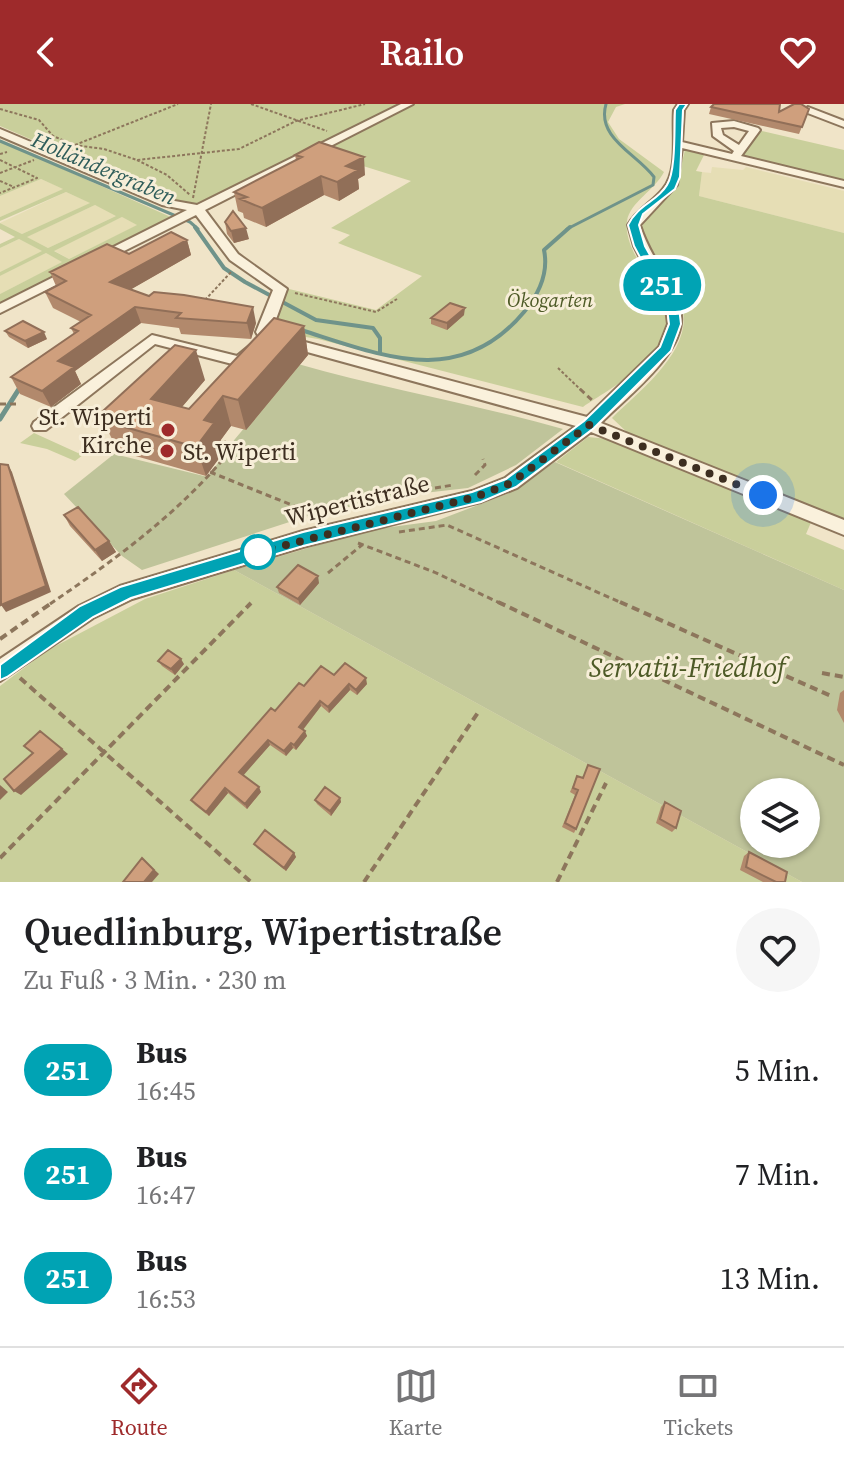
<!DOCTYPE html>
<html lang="de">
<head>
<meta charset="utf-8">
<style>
	:root { --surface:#fff; --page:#f6f6f6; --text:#202124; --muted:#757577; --line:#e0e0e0; --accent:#9e2a2b }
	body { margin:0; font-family:"Source Serif 4",serif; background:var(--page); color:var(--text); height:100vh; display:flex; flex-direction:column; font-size:30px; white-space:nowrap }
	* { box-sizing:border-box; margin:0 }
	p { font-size:26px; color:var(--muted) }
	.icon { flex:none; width:44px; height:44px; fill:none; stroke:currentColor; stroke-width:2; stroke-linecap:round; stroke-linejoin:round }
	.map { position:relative; height:778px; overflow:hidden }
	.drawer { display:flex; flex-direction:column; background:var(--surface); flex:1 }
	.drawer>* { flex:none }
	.badge { padding:0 16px; border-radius:26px; font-size:28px; line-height:52px }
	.tools { position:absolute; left:740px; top:674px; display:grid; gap:16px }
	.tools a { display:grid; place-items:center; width:80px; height:80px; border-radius:50%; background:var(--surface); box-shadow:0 2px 6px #0004; font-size:40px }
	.you { position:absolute; width:40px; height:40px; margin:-20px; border:6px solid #fff; border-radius:50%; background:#1a73e8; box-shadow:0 0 0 12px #1a73e833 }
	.map>.badge { position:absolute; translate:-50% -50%; box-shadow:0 0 0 4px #fff }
	.round { display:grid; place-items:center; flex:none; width:84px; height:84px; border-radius:42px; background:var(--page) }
	.summary { display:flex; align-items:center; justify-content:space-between; height:136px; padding:0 24px }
	h1 { font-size:38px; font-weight:600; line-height:60px }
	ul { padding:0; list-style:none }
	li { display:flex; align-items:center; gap:24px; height:104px; padding:0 24px }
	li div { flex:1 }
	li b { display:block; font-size:30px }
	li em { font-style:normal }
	li .badge { min-width:88px; font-weight:700; text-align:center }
	header { display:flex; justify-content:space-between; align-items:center; height:104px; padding:0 24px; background:var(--accent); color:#fff; font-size:36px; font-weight:600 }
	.tabs { display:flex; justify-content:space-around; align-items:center; height:112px; border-top:2px solid var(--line); background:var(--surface); font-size:22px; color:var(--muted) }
	.tabs a { display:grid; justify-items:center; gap:4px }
	.tabs .current { color:var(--accent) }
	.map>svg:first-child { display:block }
	.farmland { fill:#e6deb5 }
	.green { fill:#c9cf9b; fill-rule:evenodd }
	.cemetery { fill:#bfc49a; fill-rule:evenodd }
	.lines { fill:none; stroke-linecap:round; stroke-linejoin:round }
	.stream-far2 { stroke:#6f938a; stroke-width:3 }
	.stream-far1 { stroke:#6f938a; stroke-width:4 }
	.stream { stroke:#6f938a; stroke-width:5 }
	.minor-casing { stroke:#8d765c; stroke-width:4 }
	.path-far2 { stroke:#8d765c; stroke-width:2; stroke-dasharray:3 2; stroke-linecap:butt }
	.path-far1 { stroke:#8d765c; stroke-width:3; stroke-dasharray:6 4; stroke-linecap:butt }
	.path { stroke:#8d765c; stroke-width:4; stroke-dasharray:8 5; stroke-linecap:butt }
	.minor { fill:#faf1dc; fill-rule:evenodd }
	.wall { fill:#b2896c }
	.shaded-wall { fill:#916f58 }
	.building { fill:#cf9f7d; stroke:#916f58; stroke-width:2 }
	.line { fill:#00a3b4; stroke:#fff; stroke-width:2 }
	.walk { stroke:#3d2e20; stroke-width:8; stroke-dasharray:0 14.4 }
	.poi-dot { fill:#9e2a2b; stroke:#f7eed8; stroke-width:3 }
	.stop-dot { fill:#fff; stroke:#00a3b4; stroke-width:4 }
	.labels { text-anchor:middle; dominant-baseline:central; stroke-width:6; stroke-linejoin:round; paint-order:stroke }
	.far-park-label { font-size:20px; font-style:italic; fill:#4d5a26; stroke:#f7eed8 }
	.far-water-label { font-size:22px; font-style:italic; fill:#2f5d5a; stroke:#f7eed8 }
	.poi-label { font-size:24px; fill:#3d2e20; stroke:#f7eed8; text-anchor:end }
	.street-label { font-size:24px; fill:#3d2e20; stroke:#f7eed8 }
	.near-park-label { font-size:28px; font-style:italic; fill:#4d5a26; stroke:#f7eed8 }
</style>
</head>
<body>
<header><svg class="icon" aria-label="back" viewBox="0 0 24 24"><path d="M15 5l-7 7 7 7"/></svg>Railo<svg class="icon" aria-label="heart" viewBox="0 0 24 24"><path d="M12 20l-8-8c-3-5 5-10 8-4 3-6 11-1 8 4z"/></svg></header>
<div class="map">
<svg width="844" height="778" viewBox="0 0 844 778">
	<rect width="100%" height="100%" fill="#f0e4c8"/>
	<path class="farmland" d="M712,63L743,66L746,63L844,87V129L699,92L702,68L711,69Z
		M41,75L64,85L0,113V92Z
		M66,88L91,99L22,130L0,119Z
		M95,101L118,111L48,144L26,133Z
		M122,113L138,121L69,155L53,146Z
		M19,135L43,147L0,168V144Z
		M46,149L63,158L0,190V172Z"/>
	<path class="green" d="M0,0H404L195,100L174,97L0,22Z
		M412,0H625L616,3L608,18L619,35L664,68C655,86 630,98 627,117C625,131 632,146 639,158C648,171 660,184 666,200C682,247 614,282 583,303L318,235L269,227L285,184L376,206L422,172L338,139L350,131L331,124L411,77L328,51L295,60Z
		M762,27L844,46V79L742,53L740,50L757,28Z
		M0,37L173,114L0,202V190L62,158L46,149L0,172V168L42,147L19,135L0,144V140L15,133L0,125V119L22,130L90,99L66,88L0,117V113L63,85L41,75L0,92ZM95,101L116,112L48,144L27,133ZM122,113L137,121L69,155L54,147Z
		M690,45L704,51L696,67L702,68L699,92L844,129V415L631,332L612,314C642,284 701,241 679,194C668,169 649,149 642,123L647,110L675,86L685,46Z
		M34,329L78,349L87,343L91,345L75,357L47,345L20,339Z
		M588,333L609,335L812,416L806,430L844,446V486L556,358Z
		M234,466L802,778H0V582L48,546L145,495Z"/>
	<path class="cemetery" d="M298,260C385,285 475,300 563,325L516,361L468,384L406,391L311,411L142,466L122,452L64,390L114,350L208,373L235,335Z
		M555,358L844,486V778H802L234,466L369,426L436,417L507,390ZM754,688H806V740H754Z"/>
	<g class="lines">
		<path class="stream-far2" d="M0,37L190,118L198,125
			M567,125L653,81L654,73C637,50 596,34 606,0"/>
		<path class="stream-far1" d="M195,123L224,164L245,178L316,216L373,224L380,234V249
			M301,226C381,251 459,286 524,208C539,190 549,170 544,146L570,123
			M18,287L22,280"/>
		<path class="stream" d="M0,315L19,285"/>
		<g class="minor-casing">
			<path id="minor" d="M401,0H413L205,106L238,150L287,185L271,229L587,313L659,243L668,220L666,204L634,142L628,121C637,105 652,99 663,85C679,66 672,29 674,6L678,0H688L684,6L682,38L732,50L734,47L713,32L712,19L734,17L758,24L760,26L741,52L844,77V83L682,44L677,81L640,121C649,152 673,178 680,206C691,245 626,293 601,319L844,416V431L591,328L517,384L481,398L303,443L132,495L93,514L0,577V555L79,502L120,482L303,427L472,387L505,374L576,322L260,235L256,228L273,186L230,156L196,111L0,209V200L187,106L162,101L0,32V25L169,96L197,101ZM734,23L749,27L739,41L723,31L721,24Z
				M808,3L844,17V23L805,8Z
				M152,231L237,252L254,238L261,243L245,260L240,262L155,240L46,326H34L32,322L34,318Z"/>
		</g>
		<path class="path-far2" d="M251,0L327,27
			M0,5L39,16L53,32L74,41L104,45L137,56L239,45L296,17L365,0
			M75,41L178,0
			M0,50L7,48
			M0,56L37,74L0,89
			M137,56L167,71L190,91
			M0,69L34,56
			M0,77L14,83
			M193,94L211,0
			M295,189L376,208L397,195
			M205,196L232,167
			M558,264L582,287"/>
		<path class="path-far1" d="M580,285L593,297
			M0,300H18
			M210,368L304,406L315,415
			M475,371L485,361L483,355
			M435,384L453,381
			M399,428L447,421L624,500
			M358,439L434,468L502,500
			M328,469L363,440
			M50,500C119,453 183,406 235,341L217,336"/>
		<path class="path" d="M498,498L844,661
			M620,498L831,592
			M0,535L53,498
			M822,569L844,573
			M20,574L251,778
			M0,754L251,499
			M364,778L479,607
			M557,778L606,679"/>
		<use href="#minor" class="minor"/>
	</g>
	<path class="wall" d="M711,3L779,8L809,5L799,30L709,10Z
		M295,51L365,71L358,75L359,85L339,97L324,91L266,123L244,114L243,109L238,107L234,88L296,56Z
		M225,118L249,135L234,139L227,130Z
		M187,136L191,151L131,185L149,192L256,219L251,235L181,230L179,224L141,219L75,267L81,280L51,303L20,290L11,273L74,230L71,224L81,218L53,204L45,188L56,182L50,168Z
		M464,211L447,226L431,220V214Z
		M304,222L308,251L246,326L231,322L220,337L223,349L206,372L118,347L103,317L107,314L103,307L205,276L182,303L189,305Z
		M5,227L47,235L28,244L9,233Z
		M64,411L109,437L116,448L102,457L70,422Z
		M319,479L300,501L279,489L277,483Z
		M158,557L184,560L175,571L162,562Z
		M334,571L367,580L357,591L350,586L329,609L321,602L303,626L307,632L296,646L293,644L286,652L270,641L243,671L261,688L247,705L228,689L209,712L195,701L191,696L275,607L304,582Z
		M844,586V619L837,606L840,589Z
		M577,672L576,725L574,729L562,723L575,691L570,688Z
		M340,694L341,698L331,712L317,700L315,696Z
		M665,698L676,724L672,728L656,719L661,703Z
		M254,740L294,749L296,753L286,767L257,744Z
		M749,748L785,778H763L740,766L744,752Z"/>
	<path class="shaded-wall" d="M364,53L365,71L358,75L359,85L339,97L337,78L346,62Z
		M321,72L324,91L266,123L262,104Z
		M246,124L249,135L234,139L231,127Z
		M187,136L191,151L116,194L110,178Z
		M135,203L141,219L75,267L81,280L51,303L42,287L58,257Z
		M253,203L256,219L251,235L247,219Z
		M465,204L464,211L447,226V219Z
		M304,222L308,251L246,326L238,296Z
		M44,228L47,235L28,244L25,237Z
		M196,246L205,276L163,325L151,295Z
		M223,292L231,322L220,337L223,349L206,372L196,343L204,316Z
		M8,361L12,368L51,488L6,508L1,501Z
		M109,437L116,448L102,457L95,446Z
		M318,472L319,479L300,501L298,495Z
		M181,555L184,560L175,571L171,565Z
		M366,574L367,580L357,591L356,586Z
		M349,580L350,586L329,609L328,603Z
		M320,597L321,602L301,628L299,623Z
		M305,627L307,632L296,646L294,641Z
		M268,636L270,641L242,673L239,668Z
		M291,639L293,644L286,652L284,647Z
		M62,645L68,650L21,691L14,687Z
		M0,681L8,688L0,696Z
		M259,683L261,688L247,705L245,700Z
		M225,684L228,689L209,712L206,708Z
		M340,694L341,698L331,712L330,707Z
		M294,749L296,753L286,767L284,764Z
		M142,754L159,770L152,778H144Z"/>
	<path class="building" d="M714,0H780L779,8L794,0H801L809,5L802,23L711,3Z
		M319,38L364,53L346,62L358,66L337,78L321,72L262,104L240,95L247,93L234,88L302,53L295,51Z
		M233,107L246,124L231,127L225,118Z
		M171,128L187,136L110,178L149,192L154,188L184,191L253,203L247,219L176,214L181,209L135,203L58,257L74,263L42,287L11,273L78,227L71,224L91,211L45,188L66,177L50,168L107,140L129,150Z
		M450,199L465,204L447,219L431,214Z
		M274,214L304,222L238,296L223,292L204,316L214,319L196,343L103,317L112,309L103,307L175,241L196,246L151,295L189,305Z
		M23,217L44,228L25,237L5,227Z
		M0,360L8,361L46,482L1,501Z
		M78,403L109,437L95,446L64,411Z
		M298,461L318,472L298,495L277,483Z
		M168,546L181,555L171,565L158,557Z
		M345,559L366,574L356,586L349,580L328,603L320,597L299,623L305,627L294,641L291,639L284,647L268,636L239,668L259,683L245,700L225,684L206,708L191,696L271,604L275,607L299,579L304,582L321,562L334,571Z
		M40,627L62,645L14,687L4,675L33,649L24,642Z
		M588,661L600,665L576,725L565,719L578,686L573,684L577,672L583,674Z
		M325,683L340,694L330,707L315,696Z
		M665,698L681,707L676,724L660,715Z
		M265,726L294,749L284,764L254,740Z
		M749,748L787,768L785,778H776L746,763Z
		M142,754L154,766L144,778H123Z"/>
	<path class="line" d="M679,0H687L683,6L680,73L675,85L643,110L639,121L645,142L679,204L681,220L671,247L594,324L516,383L481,398L303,442L131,494L93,513L7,573L0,576V561L80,502L120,483L303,428L472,388L506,375L584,317L660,243L669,220L667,204L634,142L628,121C638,100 657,98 667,81C676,67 674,24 675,6Z"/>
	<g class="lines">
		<path class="walk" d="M258,448L475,393L511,379L589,321L763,391"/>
	</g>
	<g class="poi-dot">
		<circle cx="168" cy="326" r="8"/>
		<circle cx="167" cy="347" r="8"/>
	</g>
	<circle class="stop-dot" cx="258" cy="448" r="16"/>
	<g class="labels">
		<g class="far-park-label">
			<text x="550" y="196">Ökogarten</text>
		</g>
		<g class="far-water-label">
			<text transform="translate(104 64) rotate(23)">Holländergraben</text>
		</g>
		<g class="poi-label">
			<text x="152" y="312">St. Wiperti<tspan x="152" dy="28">Kirche</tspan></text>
			<text x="183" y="347" text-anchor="start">St. Wiperti</text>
		</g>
		<g class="street-label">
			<text transform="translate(357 396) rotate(-14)">Wipertistraße</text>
		</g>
		<g class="near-park-label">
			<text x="687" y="563">Servatii-Friedhof</text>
		</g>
	</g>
</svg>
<div class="tools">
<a><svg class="icon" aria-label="layers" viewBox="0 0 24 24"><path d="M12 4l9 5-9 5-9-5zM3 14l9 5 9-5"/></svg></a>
</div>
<div class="you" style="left:763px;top:391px"></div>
<b class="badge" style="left:662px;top:181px;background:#00a3b4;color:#fff">251</b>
</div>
<section class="drawer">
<div class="summary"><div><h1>Quedlinburg, Wipertistraße</h1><p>Zu Fuß · 3 Min. · 230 m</p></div><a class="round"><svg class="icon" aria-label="heart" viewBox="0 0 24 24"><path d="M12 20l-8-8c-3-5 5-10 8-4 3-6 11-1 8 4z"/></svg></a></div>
<ul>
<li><span class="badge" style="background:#00a3b4;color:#fff">251</span><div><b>Bus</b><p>16:45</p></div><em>5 Min.</em></li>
<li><span class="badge" style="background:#00a3b4;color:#fff">251</span><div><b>Bus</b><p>16:47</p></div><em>7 Min.</em></li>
<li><span class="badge" style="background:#00a3b4;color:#fff">251</span><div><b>Bus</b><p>16:53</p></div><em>13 Min.</em></li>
</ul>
</section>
<nav class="tabs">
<a class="current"><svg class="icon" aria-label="directions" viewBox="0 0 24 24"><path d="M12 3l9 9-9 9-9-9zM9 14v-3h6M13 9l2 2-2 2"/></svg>Route</a>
<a><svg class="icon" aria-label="map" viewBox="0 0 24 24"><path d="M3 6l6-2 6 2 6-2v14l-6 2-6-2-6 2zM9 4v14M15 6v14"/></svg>Karte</a>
<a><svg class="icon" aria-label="tickets" viewBox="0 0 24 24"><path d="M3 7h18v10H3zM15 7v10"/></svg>Tickets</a>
</nav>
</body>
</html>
